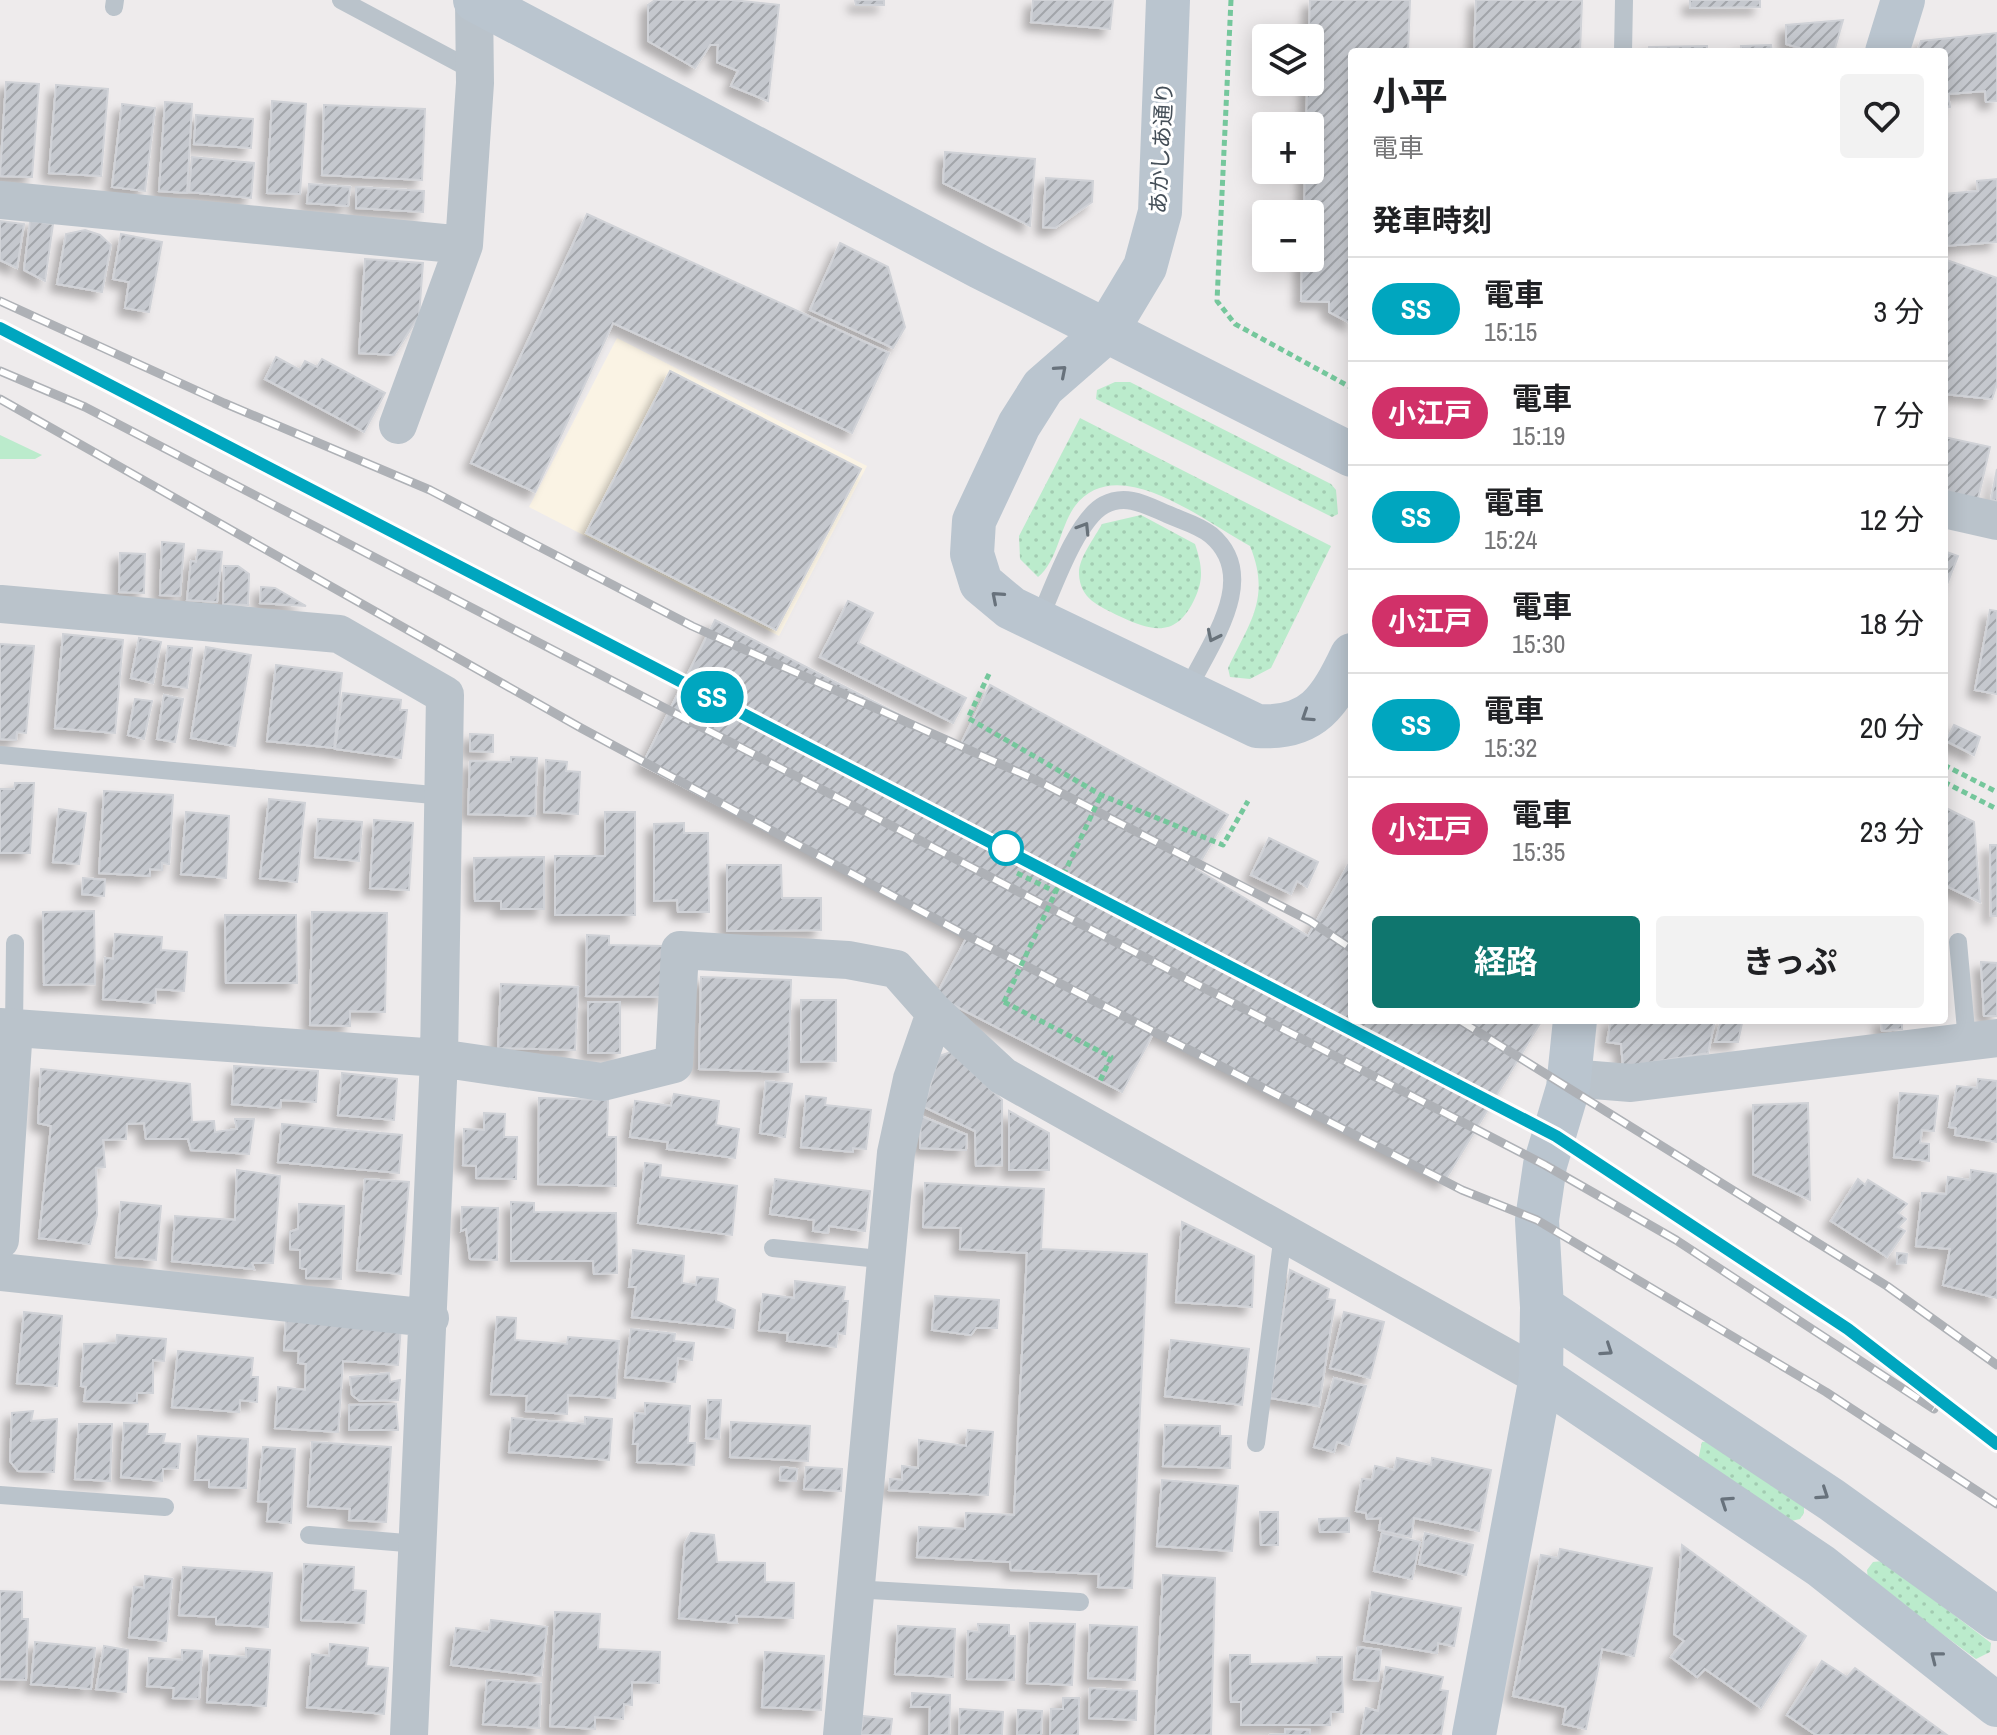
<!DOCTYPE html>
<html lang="ja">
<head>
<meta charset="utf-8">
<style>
	:root { --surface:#fff; --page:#f2f2f2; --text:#202124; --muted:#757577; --line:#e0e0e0; --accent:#0f766e }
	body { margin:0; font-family:"Archivo Narrow","Noto Sans JP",sans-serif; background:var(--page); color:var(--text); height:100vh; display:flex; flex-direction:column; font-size:30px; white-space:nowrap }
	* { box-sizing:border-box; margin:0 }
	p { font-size:26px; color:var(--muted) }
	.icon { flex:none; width:44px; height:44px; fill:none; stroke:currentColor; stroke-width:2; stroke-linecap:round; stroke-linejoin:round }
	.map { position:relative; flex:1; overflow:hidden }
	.sheet { position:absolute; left:1348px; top:48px; width:600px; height:976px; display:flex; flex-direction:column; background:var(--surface); border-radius:8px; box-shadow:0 4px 20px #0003 }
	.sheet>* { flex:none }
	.badge { padding:0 16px; border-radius:26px; font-size:28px; line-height:52px }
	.buttons { position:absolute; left:1252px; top:24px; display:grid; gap:16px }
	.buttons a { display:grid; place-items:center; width:72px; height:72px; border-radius:8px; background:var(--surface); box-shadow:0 4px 20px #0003; font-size:40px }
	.map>.badge { position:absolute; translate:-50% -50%; box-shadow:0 0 0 4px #fff }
	h2 { padding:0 24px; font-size:30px; line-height:72px }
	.round { display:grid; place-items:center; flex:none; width:84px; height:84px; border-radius:8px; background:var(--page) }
	.overview { display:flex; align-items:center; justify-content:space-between; height:136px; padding:0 24px }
	h1 { font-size:38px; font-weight:700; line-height:60px }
	.cta { display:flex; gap:16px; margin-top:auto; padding:16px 24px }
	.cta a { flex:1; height:92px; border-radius:8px; background:var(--accent); color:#fff; font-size:32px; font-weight:700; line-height:92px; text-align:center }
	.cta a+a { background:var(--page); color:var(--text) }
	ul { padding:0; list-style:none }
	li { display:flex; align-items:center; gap:24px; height:104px; padding:0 24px; border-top:2px solid var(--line) }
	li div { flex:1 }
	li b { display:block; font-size:30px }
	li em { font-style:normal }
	li .badge { min-width:88px; font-weight:700; text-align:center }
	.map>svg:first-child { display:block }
	.commercial { fill:#faf3e4 }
	.grass { fill:url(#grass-dots) }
	.park { fill:#bbebcc }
	.building { fill:url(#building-hatch); stroke:#d0d2d7; stroke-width:2; filter:url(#shadow) }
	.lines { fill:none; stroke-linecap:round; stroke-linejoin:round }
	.path { stroke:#75c79c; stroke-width:5; stroke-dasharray:6 4; stroke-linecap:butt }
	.lane { stroke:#bac3cb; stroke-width:18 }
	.street { stroke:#bac3cb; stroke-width:38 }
	.secondary { stroke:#bac5cf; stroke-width:44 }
	.rail-casing { stroke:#aeb1b6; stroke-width:9 }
	.rail { stroke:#fff; stroke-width:6; stroke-dasharray:18; stroke-linecap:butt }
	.path-bridge { stroke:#75c79c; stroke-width:5; stroke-dasharray:6 4; stroke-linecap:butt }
	.oneway { stroke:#68727c }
	.oneway2 { stroke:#68727a }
	.line-casing { stroke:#fff; stroke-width:18 }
	.line { stroke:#00a6bf; stroke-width:12 }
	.stop-dot { fill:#fff; stroke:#00a6bf; stroke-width:4 }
	.labels { text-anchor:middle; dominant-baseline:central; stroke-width:6; stroke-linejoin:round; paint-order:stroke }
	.street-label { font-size:22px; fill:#454f58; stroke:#fff }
</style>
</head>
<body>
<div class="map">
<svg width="1997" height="1735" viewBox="0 0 1997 1735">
	<defs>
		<pattern id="grass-dots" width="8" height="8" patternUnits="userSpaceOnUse" patternTransform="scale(2)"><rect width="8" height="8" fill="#bbebcc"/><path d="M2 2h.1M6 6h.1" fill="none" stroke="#a2cbb1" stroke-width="1.8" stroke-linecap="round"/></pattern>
		<pattern id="building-hatch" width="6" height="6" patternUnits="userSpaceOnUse" patternTransform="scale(2)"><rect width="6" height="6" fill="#c5c8ce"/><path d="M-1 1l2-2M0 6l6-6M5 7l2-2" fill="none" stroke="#a2a5aa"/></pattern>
		<filter id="shadow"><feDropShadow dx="-7" dy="7" stdDeviation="4" flood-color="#0004"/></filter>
	</defs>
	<rect width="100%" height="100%" fill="#eeebec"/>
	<path class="commercial" d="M617,338L867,466L779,636L529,507Z"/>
	<path class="grass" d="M1115,382H1130L1331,484L1336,490L1338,514L1332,517L1096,399L1097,390Z
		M1080,418L1331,546L1271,668L1250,679L1230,677L1228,668C1250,622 1271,598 1250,546C1205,522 1117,450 1075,506C1060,526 1058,561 1038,577L1020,559L1019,536Z
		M1141,515L1195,544C1202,565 1204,579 1195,598C1177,638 1153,632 1119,616C1099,606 1080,599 1079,574C1078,559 1095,537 1102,524Z
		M1713,1441L1804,1503V1513L1800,1519L1791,1521L1698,1460L1702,1442Z
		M1883,1561L1991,1643L1990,1652L1976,1659L1868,1579L1867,1570L1873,1562Z"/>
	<path class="park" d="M0,435L42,455L35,459H0Z"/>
	<path class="building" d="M655,0H732L779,5L768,101L731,86L738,71L717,62L718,45H710L695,68L648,41V5Z
		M855,0H884V5H856Z
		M1033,0H1113L1110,29L1031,22Z
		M1310,0H1410L1408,52H1352V324L1329,312V302L1301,301L1302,258H1310V214H1304L1305,170H1310V126H1306Z
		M1476,0H1582L1580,52H1474Z
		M1690,0H1760V7L1690,8Z
		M1843,20L1834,52H1813L1786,44V25Z
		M1997,33V101L1986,102L1985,91L1948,94L1950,107L1944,108V52H1917L1921,41Z
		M1771,45L1772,52H1741V46Z
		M1707,46V52H1649V47Z
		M6,82L39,84L32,177L0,176Z
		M56,85L108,89L101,176L49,173Z
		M272,101L306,104L300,194L267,193Z
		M165,102L192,104L187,193L159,191Z
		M122,104L155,108L145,191L112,187Z
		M324,105L425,109L422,180L322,175Z
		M196,115L253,119L251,148L194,144Z
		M945,152L1035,159L1030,226L943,183Z
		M192,157L254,163L251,198L189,192Z
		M1046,178L1093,181L1092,202L1055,228L1043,227Z
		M1997,179V242L1944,246V194L1978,191L1977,181Z
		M309,184L350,187L348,206L307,203Z
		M356,187L424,191L423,212L356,208Z
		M587,214L889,353L852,433L613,323L535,492L471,463Z
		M0,221L24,224L17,268L0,260Z
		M30,221L53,224L45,281L24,270Z
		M85,230L100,235L111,245L102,292L57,284L66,234Z
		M121,234L162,242L149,312L125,308L129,282L113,279Z
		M840,243L888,267L905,327L893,348L810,310Z
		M365,259L423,263L419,316L394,355L359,353Z
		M1944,259L1997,278V384L1992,399L1944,394Z
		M276,357L300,370L305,361L317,367L322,359L385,393L364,432L265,379Z
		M670,371L861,469L776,630L586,533Z
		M1944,437L1990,447L1978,499L1944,491Z
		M1997,469V501L1991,500Z
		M162,542L184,544L180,596L160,595Z
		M198,550L222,552L217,602L187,600L191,561L196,562Z
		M1944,551L1958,556L1944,592Z
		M120,553L145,554L144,593L119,592Z
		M224,566H238L249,574L248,605L223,604Z
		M261,587L275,588L306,606L260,603Z
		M848,601L873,613L858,643L966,698L953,723L820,657Z
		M1990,610L1997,611V694L1975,690Z
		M715,620L960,746L990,685L1228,815L1196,869L1308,936L1352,858V1020H1542L1444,1182L1154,1032L1122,1092L936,996L968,935L642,765Z
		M63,634L123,640L115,733L55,728Z
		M139,638L161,642L153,683L131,678Z
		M0,644L34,646L26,733L17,732L16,740L0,739Z
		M168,646L192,648L187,688L163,685Z
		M206,647L251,655L235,746L191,738Z
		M276,665L342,673L334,748L267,741Z
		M343,693L401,700L400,710H407L401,758L335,749Z
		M164,695L183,699L175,742L157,739Z
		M135,699L152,701L144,739L128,735Z
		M1954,725L1980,737L1974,755L1946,741Z
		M470,734L493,735V752L470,751Z
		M511,757L537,758L535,816L468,814L470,761L511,762Z
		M546,760L567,762L566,771L580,772L578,814L544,812Z
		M15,783H34L30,853H0V789H14Z
		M104,791L173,795L169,864L162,863V870L150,869V876L99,873Z
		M269,799L305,803L297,882L260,878Z
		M1944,807L1974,822L1980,902L1944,885Z
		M59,809L86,813L79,864L53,862Z
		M186,812L229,816L226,878L181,874Z
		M605,812H635V915H555V856H605Z
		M318,819L362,822L359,861L315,857Z
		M374,820L413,823L409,890L370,888Z
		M684,823V833H708L709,912H678L677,900L654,901V824Z
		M1269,838L1318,862L1307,887L1297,881L1291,894L1251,875Z
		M1990,845H1997V916H1991Z
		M544,857V909H501V901H475L474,858Z
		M727,865H781L782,898H821V930L727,931Z
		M83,878L105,880L104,896L82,894Z
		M94,911L95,984L44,985L43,912Z
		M312,912L387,913L385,1012L350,1011V1026L310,1025Z
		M225,915H296L297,983H226Z
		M115,934L162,937L161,950L187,952L184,991L156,989L155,1003L103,999L105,958L113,959Z
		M587,935L609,936V945L665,946L664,997L586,996Z
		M1981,962L1997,963V1016H1984Z
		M701,977L791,980L788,1072L699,1069Z
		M501,984L578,987L575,1050L498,1048Z
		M801,1000H836V1061L801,1062Z
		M588,1002H620V1053H588Z
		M1611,1020H1715L1708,1053L1623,1067L1621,1044L1607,1042Z
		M1721,1020L1742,1023L1738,1042H1715Z
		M1881,1020H1902V1029L1882,1031Z
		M951,1052L1002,1100V1165L976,1166L975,1131L924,1107L939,1056Z
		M234,1066L318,1071L316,1102L281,1100L280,1108L232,1104Z
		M41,1069L190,1084L192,1122L214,1121L215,1132L237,1129L235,1119H254L249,1154L191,1150L188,1139H146L144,1123L127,1124L126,1139L103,1140L105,1167L96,1168L97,1215L90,1244L39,1238L51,1126L38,1123Z
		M342,1073L397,1079L394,1120L338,1115Z
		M1978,1079L1997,1081V1142L1955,1135L1956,1128L1949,1127L1957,1086L1977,1088Z
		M766,1081L792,1084L785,1137L760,1133Z
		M1900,1093L1938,1096L1934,1131L1922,1130L1920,1143L1929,1144V1161L1894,1157Z
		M674,1094L719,1101L716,1125L739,1129L735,1158L667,1149L668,1142L630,1137L635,1101L671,1106Z
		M806,1096L826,1098L825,1105L871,1110L866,1149L853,1148V1152L801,1147Z
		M539,1098L608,1100L607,1137H616V1186L538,1184Z
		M1808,1103L1810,1200L1753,1174V1105Z
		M1009,1111L1049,1133V1170H1009Z
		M484,1113L505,1114L504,1137H517L516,1179L476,1178V1166L463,1165L464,1129L484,1130Z
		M921,1116L967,1135L966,1150L920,1148Z
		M282,1124L402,1135L399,1173L278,1162Z
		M645,1163L661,1165L660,1177L737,1186L732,1235L638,1223Z
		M237,1170L280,1176L273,1263H252L254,1269L172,1261L175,1216L235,1220Z
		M1971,1170L1997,1174V1298L1943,1285L1950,1249L1916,1246L1922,1193L1946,1194L1948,1177L1970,1180Z
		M365,1179L409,1182L401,1274L357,1270Z
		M775,1179L870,1191L865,1231L829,1226L828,1233L813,1231L814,1220L770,1214Z
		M1858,1179L1865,1185L1868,1180L1907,1204L1898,1213L1906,1219L1898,1227L1905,1231L1887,1257L1831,1221Z
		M925,1183L1044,1189L1041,1249L1147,1254L1132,1588L1098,1587L1099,1574L1011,1570L1010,1562L917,1557L919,1527L965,1529L966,1513L1014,1515L1027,1253L960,1249L961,1228L923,1227Z
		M121,1202L161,1206L156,1260L116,1257Z
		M511,1202L534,1203V1212L616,1213L617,1273L594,1274L593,1261H511Z
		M299,1204L344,1206L341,1279L306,1278V1269L300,1268V1250L290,1249V1232L298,1229Z
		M462,1207L498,1208L497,1260L470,1259L466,1229L461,1231Z
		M1182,1222L1254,1256L1252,1307L1176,1302Z
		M633,1250L684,1256L682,1283L696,1285L697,1277L718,1279L716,1301L735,1310L733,1328L632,1317L636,1287H629Z
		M1897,1253L1907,1254L1906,1263L1897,1264Z
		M1290,1270L1329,1289L1327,1299L1335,1300L1319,1406L1270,1398Z
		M795,1281L845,1287L843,1301H848L845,1334L838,1333L836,1347L787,1341L788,1333L759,1330L763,1294L794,1298Z
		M935,1296L999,1300L997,1328H976L971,1335L932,1330Z
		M24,1312L62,1316L57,1386L17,1383Z
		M1344,1312L1384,1322L1370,1378L1330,1368Z
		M497,1317L516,1318L515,1340L567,1344L568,1337L619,1341L615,1398L568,1395L567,1414L526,1411L527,1396L491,1394Z
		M286,1319L401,1326L398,1365L343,1361L338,1432L275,1428L278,1387L305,1390L306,1364L298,1363L299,1351L284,1350Z
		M631,1329L675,1334L674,1341L694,1343L692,1360L678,1358L675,1382L625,1377Z
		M117,1335L166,1339L164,1361L153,1360V1393H137V1403L84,1401L86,1387L81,1386L84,1344L116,1343Z
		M1171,1340L1249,1349L1242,1405L1165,1396Z
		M178,1351L253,1358L251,1377H258L257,1402L240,1400L239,1412L172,1407Z
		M389,1373L390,1382L400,1380L398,1400L360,1401L352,1395L350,1377Z
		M1334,1378L1366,1386L1349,1445L1337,1442L1334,1452L1314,1447Z
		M708,1400H721L719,1439L706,1438Z
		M645,1403L690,1406L688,1443H695L694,1465L637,1462L638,1444H633L635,1413L645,1414Z
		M396,1404L398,1430H349V1405Z
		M33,1411L31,1421L57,1419L54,1472L18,1471L10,1461L12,1413Z
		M585,1417L612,1419L609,1460L509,1452L512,1418L585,1424Z
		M731,1422L810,1426L808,1461L730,1457Z
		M124,1423L148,1424L147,1434H165L163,1443L180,1444L178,1468L163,1469L162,1481L121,1477Z
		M79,1424H112L110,1481L75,1479Z
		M1165,1425L1220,1426V1436H1231L1230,1468L1163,1466Z
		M968,1430L993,1432L988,1495L889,1490L890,1479L902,1480V1466L918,1468L919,1440L966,1446Z
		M198,1436L248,1439L246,1488L209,1487V1480H195Z
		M312,1442L391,1447L386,1522L349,1520L350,1509L308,1506Z
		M263,1447L295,1449L291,1523L267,1521L269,1502L258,1501Z
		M1397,1458L1431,1465L1432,1458L1491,1470L1479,1531L1414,1518L1411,1537L1379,1530L1381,1518L1367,1519L1366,1513L1356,1511L1362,1479L1372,1480L1375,1466L1394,1470Z
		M781,1467L797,1469L796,1481L780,1480Z
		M806,1467L842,1469L841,1491L804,1489Z
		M1162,1480L1238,1486L1232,1551L1157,1546Z
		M1260,1512H1278V1545H1261Z
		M1349,1518V1532H1320L1319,1519Z
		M691,1533L714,1535L717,1562L765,1563V1582L794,1583L793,1618L736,1616L737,1623L679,1618L685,1543Z
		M1382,1533L1420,1542L1412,1579L1374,1571Z
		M1425,1533L1473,1545L1466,1575L1419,1564Z
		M1682,1545L1806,1636L1761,1708L1705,1669L1697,1677L1671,1657L1684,1641L1674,1634Z
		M1560,1549L1652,1568L1634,1656L1602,1649L1586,1729L1563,1724L1566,1707L1513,1696L1541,1555L1558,1558Z
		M304,1564L354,1567L353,1590L366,1591L364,1623L301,1620Z
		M183,1567L272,1573L268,1627L216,1624V1617L179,1615Z
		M1163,1575L1215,1578L1211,1735H1155Z
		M145,1576L172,1579L166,1641L129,1637L134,1587L144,1588Z
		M0,1591L22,1592V1619H28L26,1680L0,1679Z
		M1372,1592L1461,1608L1454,1646L1438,1643L1437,1653L1364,1641Z
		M555,1612L600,1614L598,1649L660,1652L659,1683L632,1682V1705L624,1704L623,1719L595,1717V1729L550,1726Z
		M491,1620L547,1627L541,1676L451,1665L456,1628L489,1632Z
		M1030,1623L1075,1624L1072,1685L1027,1683Z
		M978,1624L1009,1625V1636H1015L1014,1680L967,1679L968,1631L979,1632Z
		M1090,1625L1137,1627L1135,1680L1088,1678Z
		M898,1626L955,1629L953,1677L895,1674Z
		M35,1642L95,1648L91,1689L31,1684Z
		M330,1644L368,1648L366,1666L388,1668L384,1714L307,1707L312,1654L329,1656Z
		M104,1646L128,1650L126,1692L96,1689Z
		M1358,1647L1381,1650L1378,1681L1354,1679Z
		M246,1648L270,1650L266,1706L207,1702L210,1655L246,1657Z
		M182,1650L202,1651L199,1699L173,1698L174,1688L147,1686L149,1658L182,1660Z
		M765,1652L824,1656L821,1710L762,1707Z
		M1230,1655H1250V1664L1317,1663V1657H1342L1343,1712H1331L1330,1725H1241V1702H1231Z
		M1822,1661L1847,1677L1855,1668L1947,1735H1816L1787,1715Z
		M1386,1667L1443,1677L1440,1690L1448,1691L1441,1735H1361L1366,1708L1378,1711Z
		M487,1680L541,1684L539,1728L483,1724Z
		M1090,1688L1137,1691L1136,1720L1089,1718Z
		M912,1693L950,1695L949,1735H929L930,1707H911Z
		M1063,1698H1079L1078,1735H1050L1051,1709H1063Z
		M960,1709L1003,1712L1002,1735H959Z
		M1018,1710L1042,1711L1041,1735H1017Z
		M863,1716L892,1719L890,1735H861Z
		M1285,1729L1310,1730V1735H1269L1285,1734Z"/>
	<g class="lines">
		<path class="path" d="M1231,0L1217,301L1235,324L1352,388
			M989,674L968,718L1101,795L1223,845L1248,801
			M1944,765L1997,792
			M1944,782L1997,809
			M1017,873L1056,892
			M1004,1002L1111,1057L1100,1081"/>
		<path class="lane" d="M341,0L474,71
			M114,7L115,0
			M1623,52L1624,0
			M1039,620C1052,591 1076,520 1104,505C1126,493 1146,505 1167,514C1180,520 1199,525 1211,535C1262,578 1208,646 1186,693
			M0,755L444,796
			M1958,942L1967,1041
			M14,1028L15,943
			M773,1248L889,1260
			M1256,1443L1283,1234
			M0,1495L165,1507
			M309,1535L418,1544
			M853,1589L1080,1602"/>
		<path class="street" d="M0,200L464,245
			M398,425L464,245L475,83L474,0
			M1944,509L1997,521
			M1,604L339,634L445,695L439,1058L409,1735
			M0,1027L439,1058L602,1082L674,1064L680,950L848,960L896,969L935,1013L1003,1076L1541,1377
			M1569,1078L1631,1083L1997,1038
			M0,1240L14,1028
			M0,1272L430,1318
			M842,1735L896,1153L912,1079L935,1013"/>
		<path class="secondary" d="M475,0L980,267L1352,455
			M1168,0L1160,212L1145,267L1106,332L1043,387L1019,425L974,521L972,554L981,583L1011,608L1257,726C1313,730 1330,701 1352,655
			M1887,52L1903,0
			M1542,1307L1832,1500L1997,1619
			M1541,1377L1821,1566L1997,1705
			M1474,1735L1541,1377L1542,1307L1537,1220L1545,1165L1568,1088L1575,1020"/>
		<g class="rail-casing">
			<path id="rail" d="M0,301L224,403L430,490L692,626L1036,780L1310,921L1352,949
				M0,328L1556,1136L1848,1329L1997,1444
				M0,371L85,407L1545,1165L1676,1240L1934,1409
				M0,399L581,728L962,933L1462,1190L1537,1220L1826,1392L1997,1504
				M1459,1020L1887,1286L1997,1365"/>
		</g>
		<use href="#rail" class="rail"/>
		<path class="path-bridge" d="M1004,1002L1101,795"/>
	</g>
	<defs><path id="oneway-chevron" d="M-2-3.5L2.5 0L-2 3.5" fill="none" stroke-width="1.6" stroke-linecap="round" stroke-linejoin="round" transform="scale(2)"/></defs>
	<g class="oneway">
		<use href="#oneway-chevron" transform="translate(1061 371) rotate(-41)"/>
		<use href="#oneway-chevron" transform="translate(997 597) rotate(-139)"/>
		<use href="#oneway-chevron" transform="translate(1307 716) rotate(147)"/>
		<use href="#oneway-chevron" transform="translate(1607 1350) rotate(34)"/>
		<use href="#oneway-chevron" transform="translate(1823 1494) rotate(34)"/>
		<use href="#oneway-chevron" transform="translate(1726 1502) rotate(-146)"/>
		<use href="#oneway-chevron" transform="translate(1936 1657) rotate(-142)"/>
	</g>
	<g class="oneway2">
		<use href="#oneway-chevron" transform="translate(1084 528) rotate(-58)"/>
		<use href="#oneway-chevron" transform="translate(1213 636) rotate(116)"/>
	</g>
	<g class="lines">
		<g class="line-casing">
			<path id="line" d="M0,328L1556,1136L1848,1329L1997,1444"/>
		</g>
		<use href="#line" class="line"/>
	</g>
	<circle class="stop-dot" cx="1006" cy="848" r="16"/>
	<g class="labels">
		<g class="street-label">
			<text transform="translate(1161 148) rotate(-87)">あかしあ通り</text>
		</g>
	</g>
</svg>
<div class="buttons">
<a><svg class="icon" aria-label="layers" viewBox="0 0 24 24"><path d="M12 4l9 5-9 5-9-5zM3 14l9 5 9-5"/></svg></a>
<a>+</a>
<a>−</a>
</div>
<b class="badge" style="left:712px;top:697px;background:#00a6bf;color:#fff">SS</b>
<section class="sheet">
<div class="overview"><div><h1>小平</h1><p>電車</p></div><a class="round"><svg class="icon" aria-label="heart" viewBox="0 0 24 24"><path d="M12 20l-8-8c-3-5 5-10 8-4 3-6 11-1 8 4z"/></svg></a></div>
<h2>発車時刻</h2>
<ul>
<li><span class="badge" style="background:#00a6bf;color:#fff">SS</span><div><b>電車</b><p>15:15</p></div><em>3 分</em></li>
<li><span class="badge" style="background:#d13169;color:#fff">小江戸</span><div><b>電車</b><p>15:19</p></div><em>7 分</em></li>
<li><span class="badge" style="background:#00a6bf;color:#fff">SS</span><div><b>電車</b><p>15:24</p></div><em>12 分</em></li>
<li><span class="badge" style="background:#d13169;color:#fff">小江戸</span><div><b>電車</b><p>15:30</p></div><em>18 分</em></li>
<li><span class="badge" style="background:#00a6bf;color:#fff">SS</span><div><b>電車</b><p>15:32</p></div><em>20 分</em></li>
<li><span class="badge" style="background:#d13169;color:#fff">小江戸</span><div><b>電車</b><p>15:35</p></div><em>23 分</em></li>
</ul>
<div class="cta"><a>経路</a><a>きっぷ</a></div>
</section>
</div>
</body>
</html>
